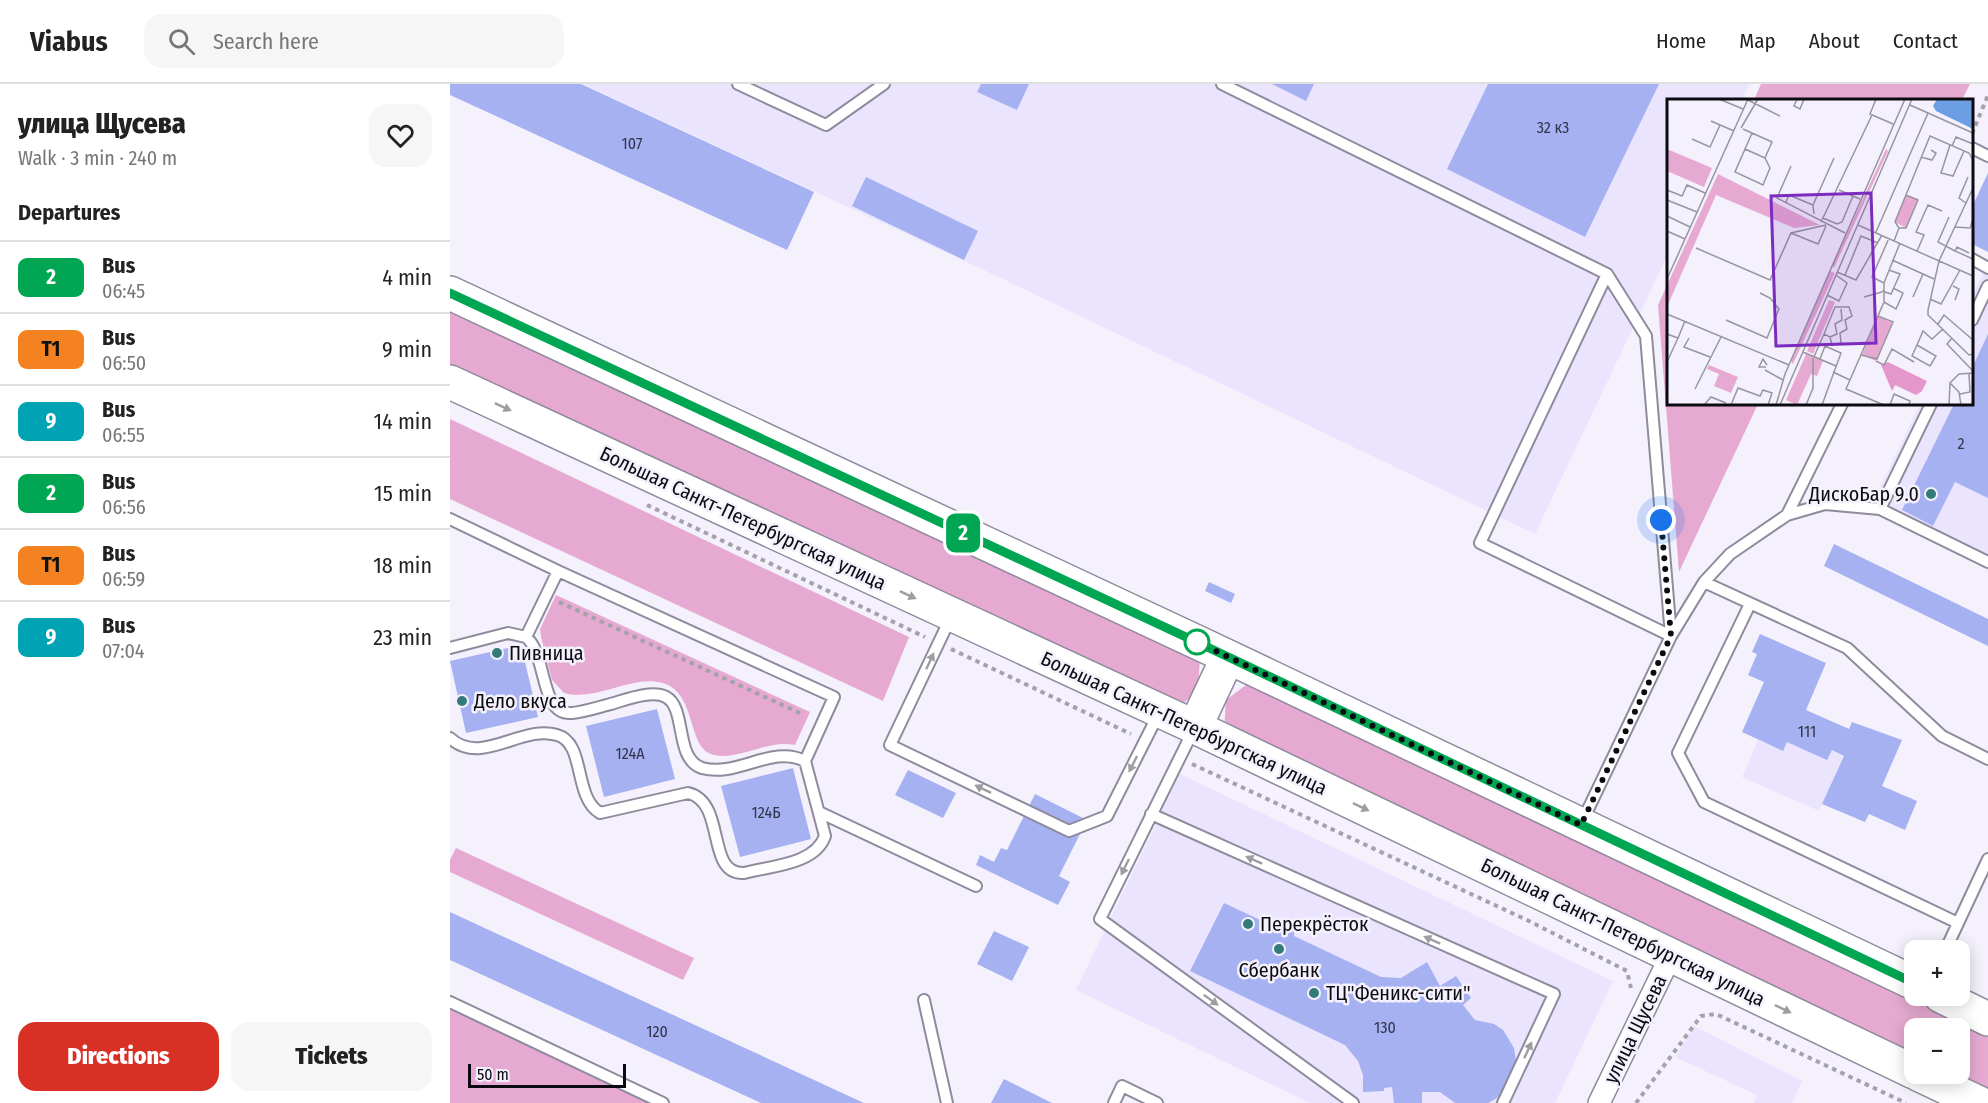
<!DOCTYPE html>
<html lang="en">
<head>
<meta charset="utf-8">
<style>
	:root { --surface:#fff; --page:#f6f6f6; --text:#222; --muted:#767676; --line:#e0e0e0; --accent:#d93025 }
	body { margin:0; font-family:"Fira Sans Condensed",sans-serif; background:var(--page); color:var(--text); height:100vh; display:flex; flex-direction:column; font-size:22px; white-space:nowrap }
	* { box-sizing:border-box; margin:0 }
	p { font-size:20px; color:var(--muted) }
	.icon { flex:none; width:33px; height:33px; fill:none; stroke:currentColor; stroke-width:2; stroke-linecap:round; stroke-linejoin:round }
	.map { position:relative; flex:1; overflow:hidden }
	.sheet { display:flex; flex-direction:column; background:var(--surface); width:450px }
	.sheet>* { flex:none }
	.badge { padding:0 12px; border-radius:9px; font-size:21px; line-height:39px }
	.controls { position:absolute; left:1454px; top:856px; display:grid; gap:12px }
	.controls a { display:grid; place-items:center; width:66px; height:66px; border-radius:12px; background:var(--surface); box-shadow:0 3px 15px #0003; font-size:30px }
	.scale { position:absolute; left:18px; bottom:15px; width:158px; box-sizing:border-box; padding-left:6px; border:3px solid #0c0a11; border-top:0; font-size:16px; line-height:21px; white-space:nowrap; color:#0c0a11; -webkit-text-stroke:4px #f4f1fd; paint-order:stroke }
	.you { position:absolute; width:30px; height:30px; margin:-15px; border:4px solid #fff; border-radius:50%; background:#1a73e8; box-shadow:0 0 0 9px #1a73e833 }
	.map>.badge { position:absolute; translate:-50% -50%; box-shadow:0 0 0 3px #fff }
	h2 { padding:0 18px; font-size:22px; line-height:54px }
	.round { display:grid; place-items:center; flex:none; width:63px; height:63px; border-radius:18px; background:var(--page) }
	.summary { display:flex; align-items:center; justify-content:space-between; height:102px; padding:0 18px }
	h1 { font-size:28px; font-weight:800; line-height:45px }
	.action { display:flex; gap:12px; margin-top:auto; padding:12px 18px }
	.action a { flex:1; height:69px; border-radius:18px; background:var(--accent); color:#fff; font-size:24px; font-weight:800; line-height:69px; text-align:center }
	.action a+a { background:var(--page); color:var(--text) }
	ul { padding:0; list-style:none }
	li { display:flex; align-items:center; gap:18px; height:72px; padding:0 18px; border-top:2px solid var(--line) }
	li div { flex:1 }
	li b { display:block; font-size:22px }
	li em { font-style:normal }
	li .badge { min-width:66px; font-weight:700; text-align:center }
	header { display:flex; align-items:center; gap:36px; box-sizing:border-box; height:84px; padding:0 30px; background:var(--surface); border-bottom:2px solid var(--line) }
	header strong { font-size:28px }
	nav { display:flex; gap:33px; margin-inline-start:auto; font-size:21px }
	.search { width:420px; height:54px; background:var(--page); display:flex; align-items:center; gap:15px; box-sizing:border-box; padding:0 21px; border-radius:18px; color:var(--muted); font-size:22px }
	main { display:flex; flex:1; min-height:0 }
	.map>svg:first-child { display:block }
	.built { fill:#ebe4fe }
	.green { fill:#e6aad2 }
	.building { fill:#a6b1f1 }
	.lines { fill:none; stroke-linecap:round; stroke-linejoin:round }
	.lane-casing { stroke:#8f8a9c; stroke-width:14 }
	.street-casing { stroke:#8f8a9c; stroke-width:24 }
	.primary-casing { stroke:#8f8a9c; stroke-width:36 }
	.path { stroke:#a4a1ab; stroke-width:4; stroke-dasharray:4.5 4.5; stroke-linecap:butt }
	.lane { stroke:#fff; stroke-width:10 }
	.street { stroke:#fff; stroke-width:21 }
	.primary { stroke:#fff; stroke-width:33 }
	.oneway { fill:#9e9da0 }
	.line-casing { stroke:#fff; stroke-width:14 }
	.line { stroke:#00a651; stroke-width:9 }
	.walk { stroke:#0c0a11; stroke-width:6; stroke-dasharray:0 10.8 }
	.poi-dot { fill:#327b7a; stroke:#f4f1fd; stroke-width:2 }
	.stop-dot { fill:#fff; stroke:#00a651; stroke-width:3 }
	.labels { text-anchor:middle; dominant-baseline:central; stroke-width:5; stroke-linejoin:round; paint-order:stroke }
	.number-label { font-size:16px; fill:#323449 }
	.poi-label { font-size:20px; fill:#0c0a11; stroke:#f4f1fd; text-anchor:start }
	.street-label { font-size:20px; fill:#0c0a11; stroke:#f4f1fd }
	.inset-road { fill:none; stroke:#97959f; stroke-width:1.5 }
	.view { fill:#7b2cbf; fill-opacity:0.15; stroke:#7b2cbf; stroke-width:3 }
	.inset-edge { fill:none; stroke:#0c0a11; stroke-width:3 }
</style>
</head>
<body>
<header>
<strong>Viabus</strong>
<div class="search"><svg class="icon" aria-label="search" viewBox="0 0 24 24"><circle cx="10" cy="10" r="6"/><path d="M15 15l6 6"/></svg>Search here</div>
<nav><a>Home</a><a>Map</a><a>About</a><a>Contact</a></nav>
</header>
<main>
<section class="sheet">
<div class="summary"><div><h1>улица Щусева</h1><p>Walk · 3 min · 240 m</p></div><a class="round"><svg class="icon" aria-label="heart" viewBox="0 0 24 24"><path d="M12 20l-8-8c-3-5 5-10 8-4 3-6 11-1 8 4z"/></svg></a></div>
<h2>Departures</h2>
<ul>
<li><span class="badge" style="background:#00a651;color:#fff">2</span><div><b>Bus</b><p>06:45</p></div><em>4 min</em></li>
<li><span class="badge" style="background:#f58220;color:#111">Т1</span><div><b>Bus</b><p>06:50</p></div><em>9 min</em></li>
<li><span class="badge" style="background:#00a3b4;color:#fff">9</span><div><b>Bus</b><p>06:55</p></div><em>14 min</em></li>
<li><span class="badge" style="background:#00a651;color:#fff">2</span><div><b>Bus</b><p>06:56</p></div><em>15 min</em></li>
<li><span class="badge" style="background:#f58220;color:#111">Т1</span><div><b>Bus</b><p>06:59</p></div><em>18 min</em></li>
<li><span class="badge" style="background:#00a3b4;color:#fff">9</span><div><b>Bus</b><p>07:04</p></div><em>23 min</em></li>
</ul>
<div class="action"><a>Directions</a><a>Tickets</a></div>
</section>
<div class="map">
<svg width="1538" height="1019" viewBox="0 0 1538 1019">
	<rect width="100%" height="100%" fill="#f4f1fd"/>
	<path class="built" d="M133,0H1299L1292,16H1218V170L1085,450L536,187Z
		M1538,178V484L1419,426L1470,320H1522V213Z
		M1308,656L1333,666L1337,658L1377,675L1382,666L1394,672L1369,727L1292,693Z
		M730,690L1163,897L1105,1019H860L626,906Z
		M1244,942L1352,997L1342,1019H1304L1307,1011L1225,973Z"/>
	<path class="green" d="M1311,0H1520L1512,16H1304Z
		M1218,199V320H1308L1229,488L1208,221Z
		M0,221L750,574L748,606L725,627L0,287Z
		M0,335L459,553L433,617L0,415Z
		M106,511L360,628L345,661C317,655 289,677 264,671C236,665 248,610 213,599C182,590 147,618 114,609L102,596L91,553L90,545Z
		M800,598L1538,947V1012L1493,990H1509V945H1464V976L774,646L776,616Z
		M6,764L244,874L233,896L0,788V776Z
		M0,925L198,1019H0Z"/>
	<path class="building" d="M0,0H131L364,108L337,166L0,11Z
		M531,0H579L567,26L527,8Z
		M822,0H864L856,17Z
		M1038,0H1209L1135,153L997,85Z
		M1538,89V168L1522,160V123Z
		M416,93L528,147L514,176L402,122Z
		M1538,250V414L1505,398L1483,442L1452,426L1504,320H1522V284Z
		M1384,460L1538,535V562L1374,482Z
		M759,498L785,510L781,519L755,507Z
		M1310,550L1376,579L1356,626L1399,645L1402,638L1452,656L1432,702L1467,717L1455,746L1419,730L1415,738L1372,720L1394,672L1382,666L1377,676L1337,658L1333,667L1292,648L1314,598L1298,591L1307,570L1302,568Z
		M71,561L88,633L16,649L0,577Z
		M207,625L225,695L154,713L136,642Z
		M343,684L361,755L290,773L271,702Z
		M458,686L506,709L493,734L445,711Z
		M585,710L637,736L609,792L620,798L608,821L526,781L530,771L544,778L551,764L557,766Z
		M774,819L825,843L831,837L839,839L845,845L844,852L931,893L951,894L977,878L990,902L1006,892L1021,914L1013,921L1025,936L1044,940L1053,946L1064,964L1067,984L1052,1011L1038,1019H1005L990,1008H972V1019H944L942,1003L934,1004V1007L913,1008V991L908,977L895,961L740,887Z
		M0,828L414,1019H311L0,876Z
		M544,847L579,863L562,897L527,880Z
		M554,995L602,1019H541Z"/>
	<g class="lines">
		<g class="lane-casing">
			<path id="lane" d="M288,0L376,41L434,0
				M772,0L1157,190L1196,252L1221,552
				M1522,64L1538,72
				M1522,175L1538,184
				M1157,190L1030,459L1221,552
				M1522,236L1538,202
				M1430,425L1481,320
				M1337,431L1375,420L1430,425L1538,478
				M0,435L108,487L76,553C98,571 89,632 122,629C133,628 146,624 157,621C173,617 201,605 216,613C237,624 224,675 252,684C287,694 322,660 355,677
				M1254,498L1397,564L1492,652L1538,675
				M1300,520L1228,669L1254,718L1508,839
				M501,533L440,661L619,747L657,732L708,631
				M0,564L58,549L76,553
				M744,645L650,835L903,1019
				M0,654C31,683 72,640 107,651C136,659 123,713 150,729L238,709C277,718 255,791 294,789C319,782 365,781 375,752L355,677L384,613L108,487
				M369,728L526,802
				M701,730L1104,910L1053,1019
				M1132,738L1221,552L1254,498L1280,470L1337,431L1392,320
				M1495,867L1538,775
				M474,916L497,1019
				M0,918L213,1019
				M664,1019L672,1002L707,1019"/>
		</g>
		<g class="street-casing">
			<path id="street" d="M1149,1019L1221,871"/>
		</g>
		<g class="primary-casing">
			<path id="primary" d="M0,209L753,561L1464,899
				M0,298L745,643L1464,988
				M745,643L778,573
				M1491,912L1538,935
				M1468,990L1529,1019"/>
		</g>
		<path class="path" d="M1522,50L1538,11
			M197,421L475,553
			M109,518L354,631
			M501,565L681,650
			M742,680L1079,837L1177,887L1181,904
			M1186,1019L1251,932L1266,930L1456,1019"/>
		<use href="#lane" class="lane"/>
		<use href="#street" class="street"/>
		<use href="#primary" class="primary"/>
	</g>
	<defs><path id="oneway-solid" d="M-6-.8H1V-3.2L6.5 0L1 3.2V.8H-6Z" transform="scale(1.5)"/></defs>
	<g class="oneway">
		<use href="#oneway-solid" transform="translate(53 323) rotate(25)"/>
		<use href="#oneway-solid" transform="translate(458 511) rotate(25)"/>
		<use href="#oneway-solid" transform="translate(480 577) rotate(-65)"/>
		<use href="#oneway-solid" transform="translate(683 680) rotate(117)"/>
		<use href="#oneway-solid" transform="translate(533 705) rotate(-154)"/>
		<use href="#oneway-solid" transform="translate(911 723) rotate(26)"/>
		<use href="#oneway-solid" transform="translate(804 776) rotate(-156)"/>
		<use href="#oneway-solid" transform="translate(675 783) rotate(116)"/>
		<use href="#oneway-solid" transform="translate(982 856) rotate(-156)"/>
		<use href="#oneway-solid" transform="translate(761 916) rotate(36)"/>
		<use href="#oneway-solid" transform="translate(1333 925) rotate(26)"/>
		<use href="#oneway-solid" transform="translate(1078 966) rotate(-65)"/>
	</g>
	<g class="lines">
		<g class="line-casing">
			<path id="line" d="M0,209L753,561L1464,899"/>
		</g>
		<use href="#line" class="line"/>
		<path class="walk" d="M747,558L1131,741L1221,552L1211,436"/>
	</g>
	<g class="poi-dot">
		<circle cx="1481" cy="410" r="6"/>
		<circle cx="47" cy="569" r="6"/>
		<circle cx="12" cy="617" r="6"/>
		<circle cx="798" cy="840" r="6"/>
		<circle cx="829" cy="865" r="6"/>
		<circle cx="864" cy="909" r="6"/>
	</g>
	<circle class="stop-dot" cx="747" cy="558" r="12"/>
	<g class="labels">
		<g class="number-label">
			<text x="1103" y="43">32 к3</text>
			<text x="182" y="59">107</text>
			<text x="1511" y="359">2</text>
			<text x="1357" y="647">111</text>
			<text x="180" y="669">124А</text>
			<text x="316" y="728">124Б</text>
			<text x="935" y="943">130</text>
			<text x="207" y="947">120</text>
		</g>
		<g class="poi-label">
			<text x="1469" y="410" text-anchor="end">ДискоБар 9.0</text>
			<text x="59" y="569">Пивница</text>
			<text x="24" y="617">Дело вкуса</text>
			<text x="810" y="840">Перекрёсток</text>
			<text x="829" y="886" text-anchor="middle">Сбербанк</text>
			<text x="876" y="909">ТЦ"Феникс-сити"</text>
		</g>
		<g class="street-label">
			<text transform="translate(293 434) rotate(25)">Большая Санкт-Петербургская улица</text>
			<text transform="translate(734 639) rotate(25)">Большая Санкт-Петербургская улица</text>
			<text transform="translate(1173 848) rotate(26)">Большая Санкт-Петербургская улица</text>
			<text transform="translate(1185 945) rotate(-64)">улица Щусева</text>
		</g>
	</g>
	<g transform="translate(1217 15)">
		<rect width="306" height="306" fill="#f4f1fd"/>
		<path d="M0,50L45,69L37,88L0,72ZM219,50L221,52L167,169L165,167ZM51,75L153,126L127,129L49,96L0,208V186ZM239,96L251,101L239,129L228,123ZM163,172L168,174L126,265L124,262ZM162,201L168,203L146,255L140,252ZM211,217L225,224L209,262L195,256ZM139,255L156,262L150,277L144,275L130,306L119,301ZM42,266L71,278L64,294L47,287L52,275L40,270Z" fill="#e6aad2"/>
		<path d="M221,263L260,282L255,292L249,296L228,286L225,292L214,266Z" fill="#e596cc"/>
		<path d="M270,0H306V30L269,12L266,7Z" fill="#6b9ee3"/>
		<path class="inset-road" d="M52,0L76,10M130,0L127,7L133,10L137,0M209,0L203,15L226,25M81,1L113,17M243,6L306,34M44,22L67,32M74,29L91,0M76,30L105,43L98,59L103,69L96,86L68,73L78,50M85,34L78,50L98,59M25,40L43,48L53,26M283,46L274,74L286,77L297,52M285,47L289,38L306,45M254,58L265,61L269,54L264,51M124,67L110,99L178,134M306,89L272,162L261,211V216L302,256L306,255M0,91L15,97L20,86L38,94M172,91L193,100M0,101L30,113M119,103L122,96L146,106M299,104L292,99L301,78M147,115L146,106L167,59M0,117L23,128M282,118L271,143L288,152M156,119L170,125L175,123L186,97M154,123L205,16M191,126L306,177M288,128L303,129L306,120M232,129L228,123L263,37L302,54L306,61M0,132L18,140M209,133L261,14M124,134L151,145L159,127M227,142L232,129H239L251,101L239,96M29,149L103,181L124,134L159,126M250,152L257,136L249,133L261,106L275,112M302,154L290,148L288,152L306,160M225,161L267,180M170,173L189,181L215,136M178,176L194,137L211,144M0,180L81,0M217,184L233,144M286,187L292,190L288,201M215,192L224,195L233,175L222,171M160,196L172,202L180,184L169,176M197,198L215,193M246,198L256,175M263,200L274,205L293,171M217,203L229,210L236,194L226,189M0,215L122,266M59,221L100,239L112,210L103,199L93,194M271,225L277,216L306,241M0,235L11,239L18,222M157,235L168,208H182L185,217L178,221L180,230L173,234L174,244L165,246L163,238M22,239L17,248L43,258M285,239L280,245L306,272M250,246L269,257L263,267L245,257L250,246L256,232L265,240L276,230M136,253L169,267M194,256L210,260L226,223L211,217M153,260L158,247L174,254L155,306M209,262L217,266L225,250L247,263M0,263L11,239M99,268H92L96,260L100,266M98,271L116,281M166,273L183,281M28,290L54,238M293,295L303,293L302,275M37,306L44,298L59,304M64,306L71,289L93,297L96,291L105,294L101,306M109,306L118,275L238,0M113,306L245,0M139,306L146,289V260L157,235L163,238L170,235L168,225L175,221L174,210M217,306L179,290L217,203V184L205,178L222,139M223,306L227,295L243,302L242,306M282,306L283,284M294,306L292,293L283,284L292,275L306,274"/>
		<path class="view" d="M204,94L209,244L109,247L104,97Z"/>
		<rect width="306" height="306" class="inset-edge"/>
	</g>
</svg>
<div class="controls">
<a>+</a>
<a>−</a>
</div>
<div class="scale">50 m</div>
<div class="you" style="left:1211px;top:436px"></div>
<b class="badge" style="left:513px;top:449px;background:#00a651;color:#fff">2</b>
</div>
</main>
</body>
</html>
